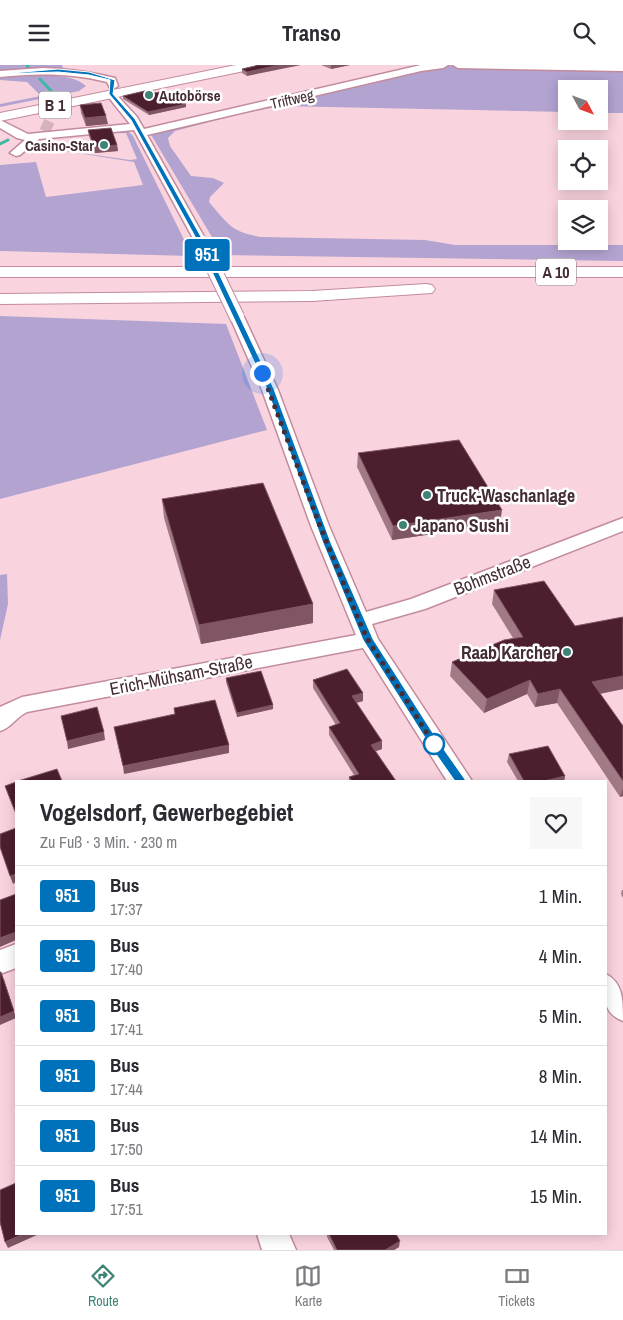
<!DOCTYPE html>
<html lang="de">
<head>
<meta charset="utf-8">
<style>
	:root { --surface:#fff; --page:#f7f7f7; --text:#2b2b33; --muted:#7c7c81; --line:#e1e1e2; --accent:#3f8376 }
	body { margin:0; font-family:"Archivo Narrow",sans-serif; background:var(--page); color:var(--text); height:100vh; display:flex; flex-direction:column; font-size:19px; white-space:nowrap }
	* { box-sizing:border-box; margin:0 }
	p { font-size:16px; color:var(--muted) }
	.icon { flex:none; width:28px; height:28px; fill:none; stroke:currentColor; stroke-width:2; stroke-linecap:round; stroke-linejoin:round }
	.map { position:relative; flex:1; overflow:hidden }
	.sheet { position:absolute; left:15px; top:715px; width:592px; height:455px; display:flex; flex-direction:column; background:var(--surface); border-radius:0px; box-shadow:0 2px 12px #0003 }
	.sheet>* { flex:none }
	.badge { padding:0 10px; border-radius:4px; font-size:18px; line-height:32px }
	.needle { width:32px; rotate:131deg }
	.controls { position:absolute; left:558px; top:15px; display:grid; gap:10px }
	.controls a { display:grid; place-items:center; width:50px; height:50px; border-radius:0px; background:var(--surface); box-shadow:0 2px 12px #0003; font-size:25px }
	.you { position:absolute; width:25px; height:25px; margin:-12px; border:4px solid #fff; border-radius:50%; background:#1a73e8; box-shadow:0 0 0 8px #1a73e833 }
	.map>.badge { position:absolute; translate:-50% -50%; box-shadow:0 0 0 2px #fff }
	.round { display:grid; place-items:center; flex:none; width:52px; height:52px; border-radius:0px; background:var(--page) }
	.headline { display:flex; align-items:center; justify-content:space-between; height:85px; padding:0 25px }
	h1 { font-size:24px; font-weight:700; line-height:38px }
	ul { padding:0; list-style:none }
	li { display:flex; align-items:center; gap:15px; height:60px; padding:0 25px; border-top:1px solid var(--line) }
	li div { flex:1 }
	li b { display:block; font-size:19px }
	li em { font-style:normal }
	li .badge { min-width:55px; font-weight:700; text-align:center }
	header { display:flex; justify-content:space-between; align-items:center; height:65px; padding:0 25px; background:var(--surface); font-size:22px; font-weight:700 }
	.menu { display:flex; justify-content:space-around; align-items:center; height:70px; border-top:1px solid var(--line); background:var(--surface); font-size:14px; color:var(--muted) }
	.menu a { display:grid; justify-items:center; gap:2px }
	.menu .selected { color:var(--accent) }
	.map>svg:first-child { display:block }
	.green { fill:#b2a3d1 }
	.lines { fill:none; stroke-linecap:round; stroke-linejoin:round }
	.stream { stroke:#3eb8a3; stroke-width:3 }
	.minor-tunnel { stroke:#d5b3bc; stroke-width:11; stroke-dasharray:11 5; stroke-linecap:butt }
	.minor-casing { stroke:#c38b9c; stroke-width:3 }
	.major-casing { stroke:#c38b9c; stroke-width:2 }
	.highway-casing { stroke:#c38b9c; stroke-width:2 }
	.minor { fill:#fff; fill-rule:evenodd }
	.major { fill:#fff; fill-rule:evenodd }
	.highway { fill:#fff; fill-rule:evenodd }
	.minor-bridge-casing { stroke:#c38b9c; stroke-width:16; stroke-linecap:butt }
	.minor-bridge { stroke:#fff; stroke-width:14 }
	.wall { fill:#a27a86 }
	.shaded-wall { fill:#805564 }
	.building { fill:#4c1f2f; stroke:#805564 }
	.line { fill:#0072bc; stroke:#fff }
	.walk { stroke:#442d34; stroke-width:5; stroke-dasharray:0 9 }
	.poi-dot { fill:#3f8376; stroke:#fff; stroke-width:2 }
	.stop-dot { fill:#fff; stroke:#0072bc; stroke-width:2.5 }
	.labels { text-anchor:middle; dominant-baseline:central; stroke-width:5; stroke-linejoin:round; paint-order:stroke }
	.far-poi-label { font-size:15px; font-weight:bold; fill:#442d34; stroke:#fff; text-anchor:start }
	.far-street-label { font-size:15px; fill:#442d34; stroke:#fff }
	.shield { fill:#fff; stroke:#7c6c71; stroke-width:1 }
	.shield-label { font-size:16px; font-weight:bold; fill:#442d34 }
	.poi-label { font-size:18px; font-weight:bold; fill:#442d34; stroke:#fff; text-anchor:start }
	.street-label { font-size:18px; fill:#442d34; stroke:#fff }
</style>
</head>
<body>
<header><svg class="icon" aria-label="menu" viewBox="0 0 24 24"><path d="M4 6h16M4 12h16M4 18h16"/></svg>Transo<svg class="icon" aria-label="search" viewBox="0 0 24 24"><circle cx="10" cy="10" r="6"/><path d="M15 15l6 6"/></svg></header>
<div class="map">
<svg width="623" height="1185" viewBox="0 0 623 1185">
	<rect width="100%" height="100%" fill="#f9d4de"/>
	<path class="green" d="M0,0H62L63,3L0,6Z
		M447,0L623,4V48H599V24H566V47L280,41L240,49L175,66L168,73L170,81L191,111L213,113L224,118L210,132L209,137C228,159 231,167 261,172L425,175L455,180H623V196L217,190L212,172L150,68L426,3Z
		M31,10C47,11 73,9 86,21L79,26L0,42V39L41,31L27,17L0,15V12Z
		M118,66L129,67L133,71L192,191L0,186V100L36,97L46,132L143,120L134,97L46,83L130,95L137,94L126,68L90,69Z
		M0,251L226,259L267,365L0,434Z
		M7,509L8,539L0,575V510Z"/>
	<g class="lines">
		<path class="stream" d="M27,0L28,2
			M40,14L54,29
			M0,79L8,75"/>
		<path class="minor-tunnel" d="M42,59L53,64"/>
		<g class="minor-casing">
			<path id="minor" d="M421,0H448L443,3L421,6L147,70L207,177L201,181L195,177L134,65L39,74L20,90L16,91L10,88L25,75L17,73L0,63V55L28,69L130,59L106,29L111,26L114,27L137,52L144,64Z
				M453,0H623V6L458,3Z
				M43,3C68,4 91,7 115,13L118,21L113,24L110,23L107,17C72,8 36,8 0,12V6Z
				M237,248L242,249L244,252L278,325L329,461L366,547L411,534L623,453V466L425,544L372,559L378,574L472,716H447L363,583L27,647C16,652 11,663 0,666V642L22,632L356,570L311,461L262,325L230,252L232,249Z
				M16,879V903L0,909V885Z
				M606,909C623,918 623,935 623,956C600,947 606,930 606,909Z
				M257,1169H289L296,1185H262Z"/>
		</g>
		<g class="major-casing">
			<path id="major" d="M236,0H260L254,4L0,56V48Z"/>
		</g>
		<g class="highway-casing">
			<path id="highway" d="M0,202H623V212H0Z
				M426,219L432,220L435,224L432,228L312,236L0,239V229L312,226Z"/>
		</g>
		<use href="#minor" class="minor"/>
		<use href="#major" class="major"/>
		<use href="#highway" class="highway"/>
		<g class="minor-bridge-casing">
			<path id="minor-bridge" d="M201,177L237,252"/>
		</g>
		<use href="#minor-bridge" class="minor-bridge"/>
	</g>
	<path class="wall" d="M321,0H350L331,4Z
		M255,1L247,11L242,8V4Z
		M123,31L186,39V42L149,50L123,34Z
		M80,40L108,59L86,61L81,48Z
		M88,65L117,80L118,86L95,88L89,71Z
		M358,388L500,459L392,475L357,402Z
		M162,434L313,558L201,579L164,453Z
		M494,525L575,561L623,552V624L600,629L623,661V731L620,732L557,638L535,642L527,629L484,648L450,611L452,597L513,573L492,539Z
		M226,613L273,644L237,652L226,617Z
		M313,615L363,628V636L356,638L382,684L376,686L396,716H349V712L354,710L329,670V662L336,660L313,623Z
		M509,689L565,711L564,716H518L507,697Z
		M622,825H623V833L621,829Z
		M327,1169H396L399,1182L394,1185H334L327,1172Z"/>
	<path class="shaded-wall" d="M280,0H301L247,11V7Z
		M331,0H350L331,4Z
		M186,39V42L149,50L148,47Z
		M106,51L108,59L86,61L85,53Z
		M117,80L118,86L95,88L94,82Z
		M502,445L500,459L392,475L393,461Z
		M313,539V558L201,579L199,560Z
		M623,611V624L588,631L592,617Z
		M530,615L527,629L484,648L487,634Z
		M560,624L557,638L535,642L538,629Z
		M363,628V636L352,639V631Z
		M273,640V644L237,652V648Z
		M104,667L105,675L68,684L67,676Z
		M382,676V684L371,688V680Z
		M229,680V688L124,709L123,701Z
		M565,711L564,716H544Z
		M623,723V731L620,732Z
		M16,809V817L13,819L10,811Z
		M16,867V875L0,882V873Z
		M4,914L16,953L0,960V952Z
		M23,1169H39L8,1183L5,1177Z
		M400,1176L399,1182L394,1185H385Z"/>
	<path class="building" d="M257,0H280L247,7L242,4L255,1Z
		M149,25L154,28L161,27L186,39L148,47L123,31Z
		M101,38L106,51L85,53L80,40Z
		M111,63L117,80L94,82L88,65Z
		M459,375L502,445L393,461L358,388Z
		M263,418L313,539L199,560L162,434Z
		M544,516L575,561L623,552V611L592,617L623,661V716L560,624L538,629L530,615L487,634L452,597L504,575L523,572L494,525Z
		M347,604L363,628L352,631L382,676L371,680L396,716H352L349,712L359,709L329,662L340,658L313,615Z
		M261,606L273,640L237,648L226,613Z
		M215,635L229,680L123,701L114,662L175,649L174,643Z
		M97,642L104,667L67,676L61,651Z
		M548,681L565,711L544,716H524L509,689Z
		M57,704L62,716H18Z
		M16,717V749L5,721Z
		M16,763V809L10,811L0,782V769Z
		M16,829V867L0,873V835Z
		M0,907H1L14,946L0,952Z
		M16,1118V1169H23L5,1177L0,1157V1125Z
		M329,1169H396L400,1176L385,1185H337Z"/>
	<path class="line" d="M58,4L89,7L115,15L113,29L135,54L204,177L274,324L331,478L373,574L438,676L464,713L466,716L464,719H457L431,682L363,575L323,478L267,324L198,177L131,55L109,29L110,15L89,10L58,7L0,9Z"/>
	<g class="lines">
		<path class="walk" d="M262,308L320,461L359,556L368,575L434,679"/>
	</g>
	<g class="poi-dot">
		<circle cx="149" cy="30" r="5"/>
		<circle cx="104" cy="80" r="5"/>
		<circle cx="427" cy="430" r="5"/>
		<circle cx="403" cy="460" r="5"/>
		<circle cx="567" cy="587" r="5"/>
	</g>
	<circle class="stop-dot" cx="434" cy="679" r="10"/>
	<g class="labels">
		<g class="far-poi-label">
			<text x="159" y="30">Autobörse</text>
			<text x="94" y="80" text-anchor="end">Casino-Star</text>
		</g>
		<g class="far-street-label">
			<text transform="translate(292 34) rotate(-13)">Triftweg</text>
		</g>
		<g class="shield">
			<rect x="39" y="26.5" width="32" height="27" rx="4"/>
			<rect x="536" y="193.5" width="40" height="27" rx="4"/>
		</g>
		<g class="shield-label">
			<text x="55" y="40">B 1</text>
			<text x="556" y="207">A 10</text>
		</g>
		<g class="poi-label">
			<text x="437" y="430">Truck-Waschanlage</text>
			<text x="413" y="460">Japano Sushi</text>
			<text x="557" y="587" text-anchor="end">Raab Karcher</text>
		</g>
		<g class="street-label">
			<text transform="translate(492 510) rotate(-21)">Bohmstraße</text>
			<text transform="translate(181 610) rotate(-11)">Erich-Mühsam-Straße</text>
		</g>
	</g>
</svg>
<div class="controls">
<a><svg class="needle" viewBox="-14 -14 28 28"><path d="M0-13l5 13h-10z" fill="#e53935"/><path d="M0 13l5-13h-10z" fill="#7c7c81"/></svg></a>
<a><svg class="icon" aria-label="locate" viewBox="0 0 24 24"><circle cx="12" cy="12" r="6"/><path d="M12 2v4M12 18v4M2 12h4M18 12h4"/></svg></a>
<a><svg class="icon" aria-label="layers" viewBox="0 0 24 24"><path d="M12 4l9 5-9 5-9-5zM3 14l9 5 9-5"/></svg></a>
</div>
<div class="you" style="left:262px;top:308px"></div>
<b class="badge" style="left:207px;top:190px;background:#0072bc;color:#fff">951</b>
<section class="sheet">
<div class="headline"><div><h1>Vogelsdorf, Gewerbegebiet</h1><p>Zu Fuß · 3 Min. · 230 m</p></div><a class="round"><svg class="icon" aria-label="heart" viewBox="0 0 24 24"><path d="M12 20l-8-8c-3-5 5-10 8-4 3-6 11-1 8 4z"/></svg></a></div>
<ul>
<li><span class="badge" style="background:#0072bc;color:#fff">951</span><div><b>Bus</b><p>17:37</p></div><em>1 Min.</em></li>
<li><span class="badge" style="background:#0072bc;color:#fff">951</span><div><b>Bus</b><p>17:40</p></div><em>4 Min.</em></li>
<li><span class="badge" style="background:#0072bc;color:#fff">951</span><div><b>Bus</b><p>17:41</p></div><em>5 Min.</em></li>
<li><span class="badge" style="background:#0072bc;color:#fff">951</span><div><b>Bus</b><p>17:44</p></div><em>8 Min.</em></li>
<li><span class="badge" style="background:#0072bc;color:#fff">951</span><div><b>Bus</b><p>17:50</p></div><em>14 Min.</em></li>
<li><span class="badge" style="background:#0072bc;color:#fff">951</span><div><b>Bus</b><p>17:51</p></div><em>15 Min.</em></li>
</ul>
</section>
</div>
<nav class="menu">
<a class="selected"><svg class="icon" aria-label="directions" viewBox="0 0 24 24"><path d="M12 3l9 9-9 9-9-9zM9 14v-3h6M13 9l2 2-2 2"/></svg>Route</a>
<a><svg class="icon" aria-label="map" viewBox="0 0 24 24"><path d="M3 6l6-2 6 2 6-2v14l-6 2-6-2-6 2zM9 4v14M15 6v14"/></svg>Karte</a>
<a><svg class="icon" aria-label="tickets" viewBox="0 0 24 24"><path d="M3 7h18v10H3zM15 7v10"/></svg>Tickets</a>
</nav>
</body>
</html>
